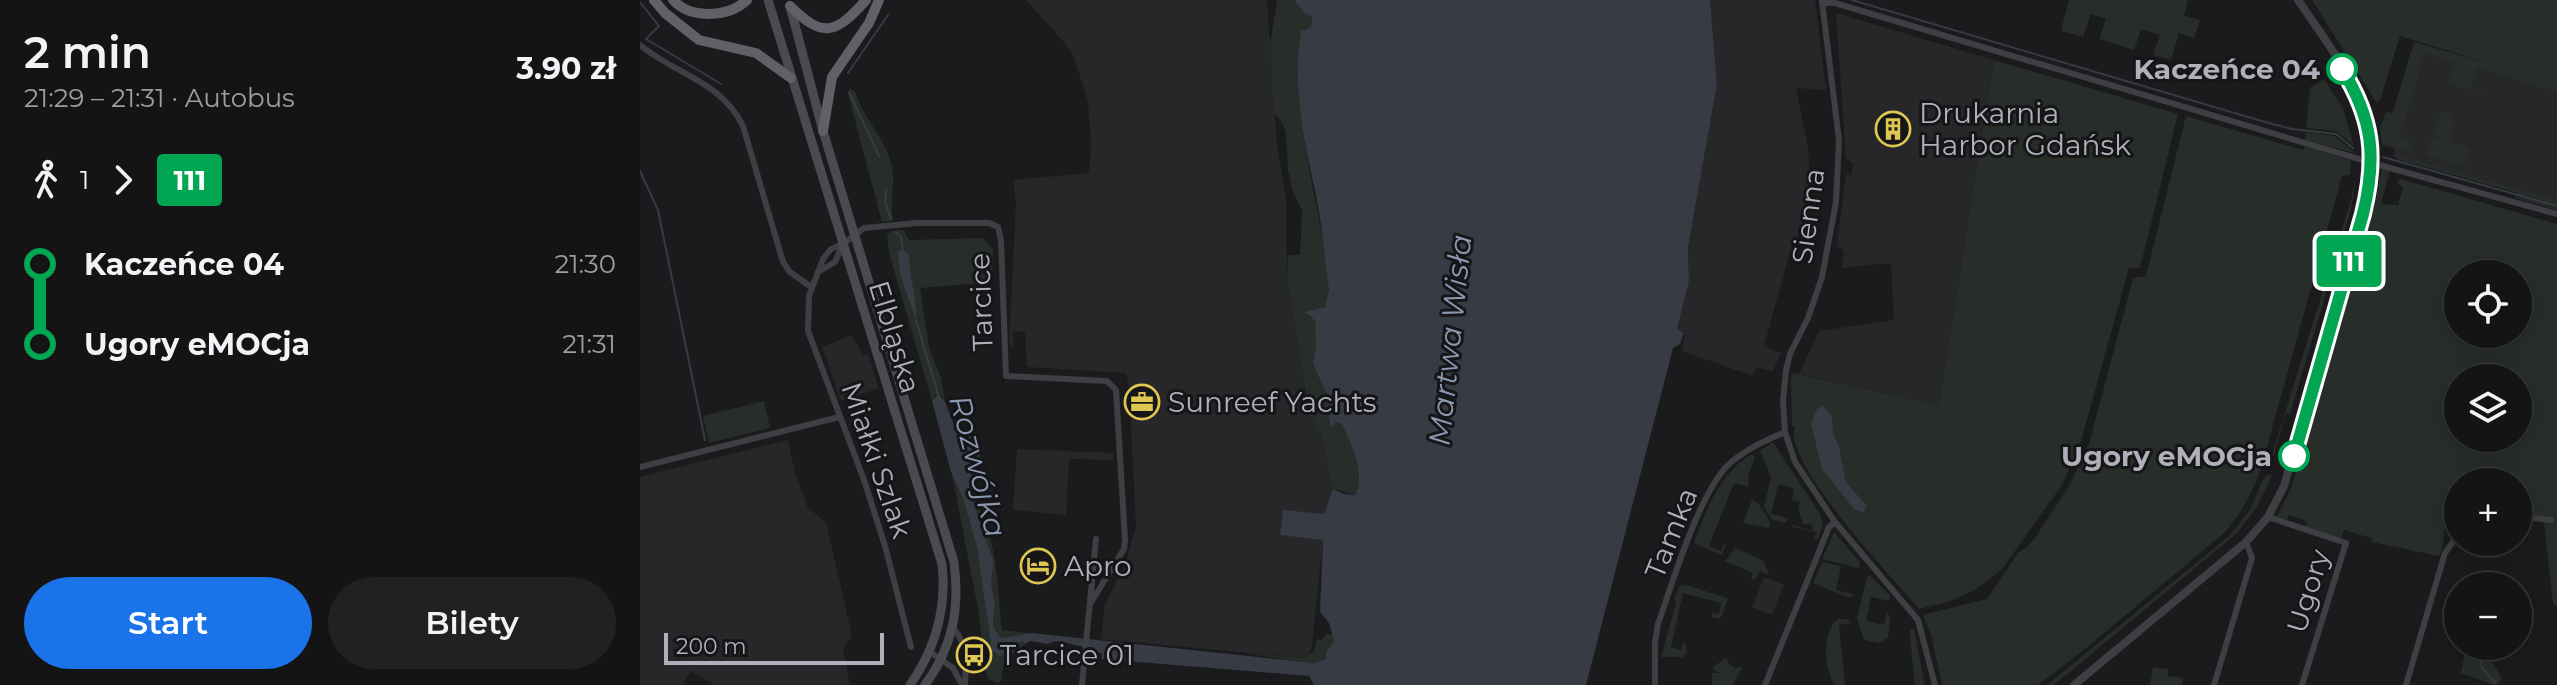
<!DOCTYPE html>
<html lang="pl">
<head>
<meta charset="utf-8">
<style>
	:root { --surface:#141415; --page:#212122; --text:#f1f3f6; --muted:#9d9ea0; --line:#333334; --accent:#1a73e8 }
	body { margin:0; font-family:Montserrat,sans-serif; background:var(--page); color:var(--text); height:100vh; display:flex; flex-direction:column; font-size:30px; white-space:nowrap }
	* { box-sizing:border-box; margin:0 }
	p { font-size:26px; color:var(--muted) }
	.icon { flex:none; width:44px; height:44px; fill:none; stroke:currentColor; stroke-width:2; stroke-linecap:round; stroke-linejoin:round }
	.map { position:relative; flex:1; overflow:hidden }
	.details { display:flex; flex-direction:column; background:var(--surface); width:640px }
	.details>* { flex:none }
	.badge { padding:0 16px; border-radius:6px; font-size:28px; line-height:52px }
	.controls { position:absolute; left:1804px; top:260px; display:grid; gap:16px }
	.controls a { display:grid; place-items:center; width:88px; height:88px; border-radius:50%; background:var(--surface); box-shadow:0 4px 20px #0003,0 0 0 2px var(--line); font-size:40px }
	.scale { position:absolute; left:24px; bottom:20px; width:220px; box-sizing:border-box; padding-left:8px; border:4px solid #afb0ba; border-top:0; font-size:22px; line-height:28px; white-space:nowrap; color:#afb0ba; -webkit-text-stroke:6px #161517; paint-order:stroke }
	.map>.badge { position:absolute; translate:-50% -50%; box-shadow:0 0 0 4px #fff }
	.legs { display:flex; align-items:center; gap:12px; height:88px; padding:0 24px; font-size:26px }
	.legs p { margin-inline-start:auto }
	.headline { display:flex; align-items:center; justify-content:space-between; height:136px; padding:0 24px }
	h1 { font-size:44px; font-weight:600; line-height:60px }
	.action { display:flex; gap:16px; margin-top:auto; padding:16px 24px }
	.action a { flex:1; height:92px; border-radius:48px; background:var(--accent); color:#fff; font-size:32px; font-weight:600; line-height:92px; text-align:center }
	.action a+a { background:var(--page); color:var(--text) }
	ul { padding:0 24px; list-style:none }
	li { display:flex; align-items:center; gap:28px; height:80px; font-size:30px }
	li i { display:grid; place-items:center; width:12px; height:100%; margin:0 10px; background:currentColor }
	li i::after { content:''; width:20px; height:20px; margin:-10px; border:6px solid; border-radius:50%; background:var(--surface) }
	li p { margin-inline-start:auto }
	li:first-child i { background:linear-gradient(#0000 50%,currentColor 0) }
	li:last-child i { background:linear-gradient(currentColor 50%,#0000 0) }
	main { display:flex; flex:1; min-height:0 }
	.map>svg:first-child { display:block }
	.built { fill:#272729 }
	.green { fill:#272e29; fill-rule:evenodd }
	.water { fill:#363b44 }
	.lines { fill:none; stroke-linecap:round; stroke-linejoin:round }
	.stream { stroke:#363b44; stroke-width:2 }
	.minor { stroke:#3e3e43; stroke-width:6 }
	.tertiary { stroke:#3e3e43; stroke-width:8 }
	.secondary { stroke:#4a4b51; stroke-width:9 }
	.trunk { stroke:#606068; stroke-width:10 }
	.line-1-casing { stroke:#fff; stroke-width:18 }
	.line-1 { stroke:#00a651; stroke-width:12 }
	.stop-1-dot { fill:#fff; stroke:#00a651; stroke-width:4 }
	.labels { text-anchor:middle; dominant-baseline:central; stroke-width:6; stroke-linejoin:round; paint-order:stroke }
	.stop-label { font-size:28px; font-weight:bold; fill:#afb0ba; stroke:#161517; text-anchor:end }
	.poi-label { font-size:28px; fill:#afb0ba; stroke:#161517; text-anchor:start }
	.street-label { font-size:28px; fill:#afb0ba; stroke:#161517 }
	.water-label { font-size:30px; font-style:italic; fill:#8a98b1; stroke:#161517 }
</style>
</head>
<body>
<main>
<section class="details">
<div class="headline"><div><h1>2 min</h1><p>21:29 – 21:31 · Autobus</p></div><b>3.90 zł</b></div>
<div class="legs"><svg class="icon" aria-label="walk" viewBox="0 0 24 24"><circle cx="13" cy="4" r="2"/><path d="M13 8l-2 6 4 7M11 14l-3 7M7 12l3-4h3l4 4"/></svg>1<svg class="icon" aria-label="forward" viewBox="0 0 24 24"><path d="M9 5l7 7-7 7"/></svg><b class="badge" style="background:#00a651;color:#fff">111</b></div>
<ul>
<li><i style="color:#00a651"></i><b>Kaczeńce 04</b><p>21:30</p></li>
<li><i style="color:#00a651"></i><b>Ugory eMOCja</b><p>21:31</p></li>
</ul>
<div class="action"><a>Start</a><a>Bilety</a></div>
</section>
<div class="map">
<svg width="1917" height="685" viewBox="0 0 1917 685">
	<rect width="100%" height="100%" fill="#1b1a1c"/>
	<path class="built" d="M386,0H627L637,145L646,199L647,279L670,416L680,432L693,489L685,514L643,511L683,540L672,645L669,655L664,658L461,639L465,604L485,565L496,526L489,386L486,373L387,367L385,331L373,332V349L369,345L376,202L373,180L449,173L451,142L448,101L433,55L423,41Z
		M1070,0H1175L1186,90L1156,88L1168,147L1170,182L1161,235L1154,237L1124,346L1141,353L1133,371L1116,367L1113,376L1042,351L1045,334L1037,329L1049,281L1048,248L1077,84Z
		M1196,13L1354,60L1299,405L1159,374L1179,331L1254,320L1251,263L1202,268L1204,251L1197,246L1206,174L1211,175L1213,164L1206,158Z
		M1774,42L1917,86V210L1875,198L1877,192L1753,156L1756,143L1745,137Z
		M212,335L223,355L228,354L239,388L201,401L182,347Z
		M223,404L230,423L213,429L205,407Z
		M148,440L154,469L168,508L186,522L212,636L203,649L210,685H74L50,671L43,685H0V477Z
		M377,449L473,453L474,460L429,459L426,515L373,510Z
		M1124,577L1144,585L1132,615L1112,607Z"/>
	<path class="green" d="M637,0H654L664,13L672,15L671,27L661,31C646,113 686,213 689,297L685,307L668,316L675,321L677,350L673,364C676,372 685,392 691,398L690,426L696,422L702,424C711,445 726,472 715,495L693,489L680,432L670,416L647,279L648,255H660L662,210L653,192L648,170L646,133L643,124L634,113L630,45Z
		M1429,0H1548L1544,16L1560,20L1554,38L1539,33L1531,60L1513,55L1520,35L1501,29L1494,50L1459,39L1466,19L1451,14L1443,37L1421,31Z
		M1672,0H1917V92L1836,67L1830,88L1848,96L1809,84L1814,62L1785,53L1760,136L1772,142L1773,148L1766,151L1742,145L1740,128L1746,112L1753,113L1774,42L1861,67L1760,36L1740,100L1736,102Z
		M1354,60L1538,114L1500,268H1489L1440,445L1422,485L1362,569L1335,590L1307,602L1279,609C1254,579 1142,463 1155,427L1152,426L1151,379L1152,373L1299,405Z
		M1684,79L1703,108L1714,146L1696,131L1666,128L1670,88Z
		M210,89L215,91C222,116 242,134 250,159C257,180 249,200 253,221L242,222L208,94Z
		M1801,111L1813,115L1812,119L1815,121L1809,140L1792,134Z
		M1546,116L1663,150L1665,146L1711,161L1710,175L1702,176L1622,465C1613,491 1603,512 1584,533L1445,649L1398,685H1302L1291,635L1283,615L1347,599L1378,553L1387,547L1395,538L1429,486L1449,444L1493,278L1506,276Z
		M1666,132L1695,136L1715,153L1665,140Z
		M1793,137L1831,148L1827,163L1820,165L1787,155Z
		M1754,154L1914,200L1917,196V204L1757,159Z
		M1718,162L1711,209L1650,414L1646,413L1631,465H1629L1711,200Z
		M1742,168L1750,170L1741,204L1758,205L1763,188L1756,182L1761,179L1917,224V607L1913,603L1904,522L1911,517L1878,514V482H1818V527L1806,525L1801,553L1798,556L1732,542L1731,538L1704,530L1701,539L1665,528L1667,521L1649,515L1646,522L1636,519L1652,486L1676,409H1680L1676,407L1735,203ZM1818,274H1878V334H1818ZM1818,378H1878V438H1818Z
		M263,230L269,240L342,238L353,249L352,282L280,288L289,347L301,378L305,402L301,396L295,395L292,401L249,253L247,235L251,231Z
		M124,401L130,428L69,443L63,416Z
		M1133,442L1180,514L1183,525L1178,539L1174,538L1177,532L1152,527L1153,525L1172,531L1173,525L1163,524L1158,508L1160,502L1152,500L1154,488L1138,485L1131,514L1148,518L1146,523L1132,520L1124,507L1131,477L1120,451Z
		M1112,454L1115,458L1109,473L1108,487L1094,483L1069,546L1081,551L1084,544L1086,545L1082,555L1054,543C1067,508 1079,474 1112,454Z
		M338,461C327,497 347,516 353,550C358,576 359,603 362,630L391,633L361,638L354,628L353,620L355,605L351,583L354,562L333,501L331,473Z
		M312,474L324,501L337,548L352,651H372L382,641L386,644L364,660L361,681L357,683L347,678L338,609Z
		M1628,475H1632L1617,507L1596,534L1414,685H1407L1589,536L1610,510L1623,479Z
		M1112,500L1118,503L1130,522L1129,528L1103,523Z
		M1194,532L1220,562L1219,568L1182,559Z
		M1095,548L1124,561L1129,575L1120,571L1115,580L1111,578L1113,573L1085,561Z
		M1182,562L1201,566L1196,590L1214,594L1212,597H1207L1173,583Z
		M1230,576L1250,595L1249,601L1231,597L1226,621L1244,625L1247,612L1250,617L1248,638L1239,643L1224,640L1217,618L1227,577Z
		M1046,585L1088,598L1082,616L1079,619L1071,617L1072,613L1079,614L1081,603L1043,593L1031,647L1041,650L1043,643L1046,644L1047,653L1043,657H1021L1036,603L1034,599L1040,586Z
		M1198,619H1209L1210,623L1199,625L1205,685H1195C1184,669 1181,631 1198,619Z
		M1269,629H1274L1285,685H1275Z
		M686,634L693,635L694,641L686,652V659L675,663L601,653L664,658L674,652L677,639L682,640Z
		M1826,646H1863L1850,651L1851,661L1862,678L1858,684L1854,685L1821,673Z
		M1086,658L1090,665L1096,668L1102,667L1093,685H1072V673H1079L1073,670V667Z
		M1513,667L1528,669V676L1543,678L1542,685H1510Z"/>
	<path class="water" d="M654,0H1070L1077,84L1048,248L1049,281L1037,329L1044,333L1040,344L1033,348L946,685H674L669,676L462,659V654L450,648L416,641L408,644L390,641L386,644L382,641L372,651L360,656L352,651L337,548L324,501L311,472L292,401L298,394L305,402L314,425L340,441V456L331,473L333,501L354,562L351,583L355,605L353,620L354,628L361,638L391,633L675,663L686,659V652L694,641L689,623L680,612L683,540L640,535L643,510L684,514L693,489L704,494L715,495C726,472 711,445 702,424L696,422L690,427L689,413L684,407L689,405L691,398C685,392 676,372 673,363C678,347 675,337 675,321L665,312L685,307L689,291C684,257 682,220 674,186C663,138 652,81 661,31L671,27L672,16L664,13Z
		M264,250L269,255C269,277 277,297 276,319L260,275L258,251Z
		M1183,405L1192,417L1193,434L1199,447L1206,482L1227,506L1223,513L1214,509L1182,469L1171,423L1177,409Z"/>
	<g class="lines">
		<path class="stream" d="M1212,0L1625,122L1652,129L1696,134L1713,148
			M0,2L19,26L6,39L81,84
			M208,73L248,15
			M209,92L239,156
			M1743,157L1917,206
			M0,171L18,210L65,440
			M246,190L245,201L251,219
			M255,232L261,237L263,251
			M276,320L298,394
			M1836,646L1842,668L1855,683"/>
		<path class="minor" d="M1182,1L1199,140L1196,202L1182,277L1168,318L1150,354L1146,370L1143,401L1145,432L1155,462L1195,522L1278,620L1295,685
			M1182,3H1195L1739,165L1917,214
			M0,45C36,75 81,81 103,126L143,262L150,272L171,287
			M178,272L195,262L203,244
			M0,467L199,417
			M1878,516L1911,520
			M1628,517L1706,543L1662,685
			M314,629C328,646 326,664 325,685
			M271,647L245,546L224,480L168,331L169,296L183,259L191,249L203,244L224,228L277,223H349L358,227L361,240L366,376L467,381L476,390L485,540L484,549L450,604
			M290,652L313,668L322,685
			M442,685L456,539
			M1015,685V643L1018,624C1033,581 1058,497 1087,466C1103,450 1125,441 1145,432
			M1125,685L1189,527L1195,522
			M1574,685L1612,558L1606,542
			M1766,685L1805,553L1818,535"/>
		<path class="tertiary" d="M1434,685L1606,542L1628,517L1644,486L1723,214C1747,120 1709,74 1658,0"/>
		<path class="secondary" d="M128,0L302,564C307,609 296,648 270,685
			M150,6L183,131L314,562C320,608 313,647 285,685"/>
		<path class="trunk" d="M14,0L25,13L59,40L116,53L151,78
			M33,0C51,20 89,17 107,0
			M150,6C183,39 196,34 226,0
			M183,131L192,77L229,23L239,0"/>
	</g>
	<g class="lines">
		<g class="line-1-casing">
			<path id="line-1" d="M1654,456L1723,214C1737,157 1733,119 1702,69"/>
		</g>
		<use href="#line-1" class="line-1"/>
	</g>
	<defs>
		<g id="building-ring" transform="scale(1.8)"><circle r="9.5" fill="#161517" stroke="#dec851" stroke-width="1.5"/><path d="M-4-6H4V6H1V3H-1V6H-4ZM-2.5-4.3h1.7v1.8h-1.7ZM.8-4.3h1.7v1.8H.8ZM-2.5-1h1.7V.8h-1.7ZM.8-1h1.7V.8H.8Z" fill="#dec851"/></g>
		<g id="office-ring" transform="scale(1.8)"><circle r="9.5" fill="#161517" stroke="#dec851" stroke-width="1.5"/><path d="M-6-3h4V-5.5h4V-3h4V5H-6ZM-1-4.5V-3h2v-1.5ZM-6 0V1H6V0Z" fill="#dec851"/></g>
		<g id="hotel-ring" transform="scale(1.8)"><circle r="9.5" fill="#161517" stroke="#dec851" stroke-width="1.5"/><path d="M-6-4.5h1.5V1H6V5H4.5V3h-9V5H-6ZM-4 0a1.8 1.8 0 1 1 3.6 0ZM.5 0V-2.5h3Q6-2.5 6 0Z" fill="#dec851"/></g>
		<g id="bus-ring" transform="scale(1.8)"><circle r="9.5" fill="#161517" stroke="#dec851" stroke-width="1.5"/><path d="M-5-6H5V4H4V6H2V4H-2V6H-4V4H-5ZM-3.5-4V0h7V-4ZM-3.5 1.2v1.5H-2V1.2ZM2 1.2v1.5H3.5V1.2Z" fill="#dec851"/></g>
	</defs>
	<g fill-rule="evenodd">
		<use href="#building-ring" x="1253" y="129"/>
		<use href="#office-ring" x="502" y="402"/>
		<use href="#hotel-ring" x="398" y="566"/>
		<use href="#bus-ring" x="334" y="655"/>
	</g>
	<g class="stop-1-dot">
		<circle cx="1702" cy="69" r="14"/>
		<circle cx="1654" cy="456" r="14"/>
	</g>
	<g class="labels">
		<g class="stop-label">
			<text x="1680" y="69">Kaczeńce 04</text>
			<text x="1632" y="456">Ugory eMOCja</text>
		</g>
		<g class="poi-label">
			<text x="1279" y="113">Drukarnia<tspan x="1279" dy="32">Harbor Gdańsk</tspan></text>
			<text x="528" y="402">Sunreef Yachts</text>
			<text x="424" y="566">Apro</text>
			<text x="360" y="655">Tarcice 01</text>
		</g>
		<g class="street-label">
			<text transform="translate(1168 216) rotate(-82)">Sienna</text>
			<text transform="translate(341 302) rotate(-92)">Tarcice</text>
			<text transform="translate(255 337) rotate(73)">Elbląska</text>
			<text transform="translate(237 460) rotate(71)">Miałki Szlak</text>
			<text transform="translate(1031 533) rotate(-68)">Tamka</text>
			<text transform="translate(1668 591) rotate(-73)">Ugory</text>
		</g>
		<g class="water-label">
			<text transform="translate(810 340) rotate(-84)">Martwa Wisła</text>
			<text transform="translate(338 466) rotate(75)">Rozwójka</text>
		</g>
	</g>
</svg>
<div class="controls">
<a><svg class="icon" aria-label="locate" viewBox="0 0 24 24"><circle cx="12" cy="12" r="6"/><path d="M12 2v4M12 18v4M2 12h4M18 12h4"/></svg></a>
<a><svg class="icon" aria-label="layers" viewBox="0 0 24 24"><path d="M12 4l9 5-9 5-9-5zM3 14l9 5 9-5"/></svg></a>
<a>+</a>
<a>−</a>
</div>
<div class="scale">200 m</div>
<b class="badge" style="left:1709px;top:261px;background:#00a651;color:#fff">111</b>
</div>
</main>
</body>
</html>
